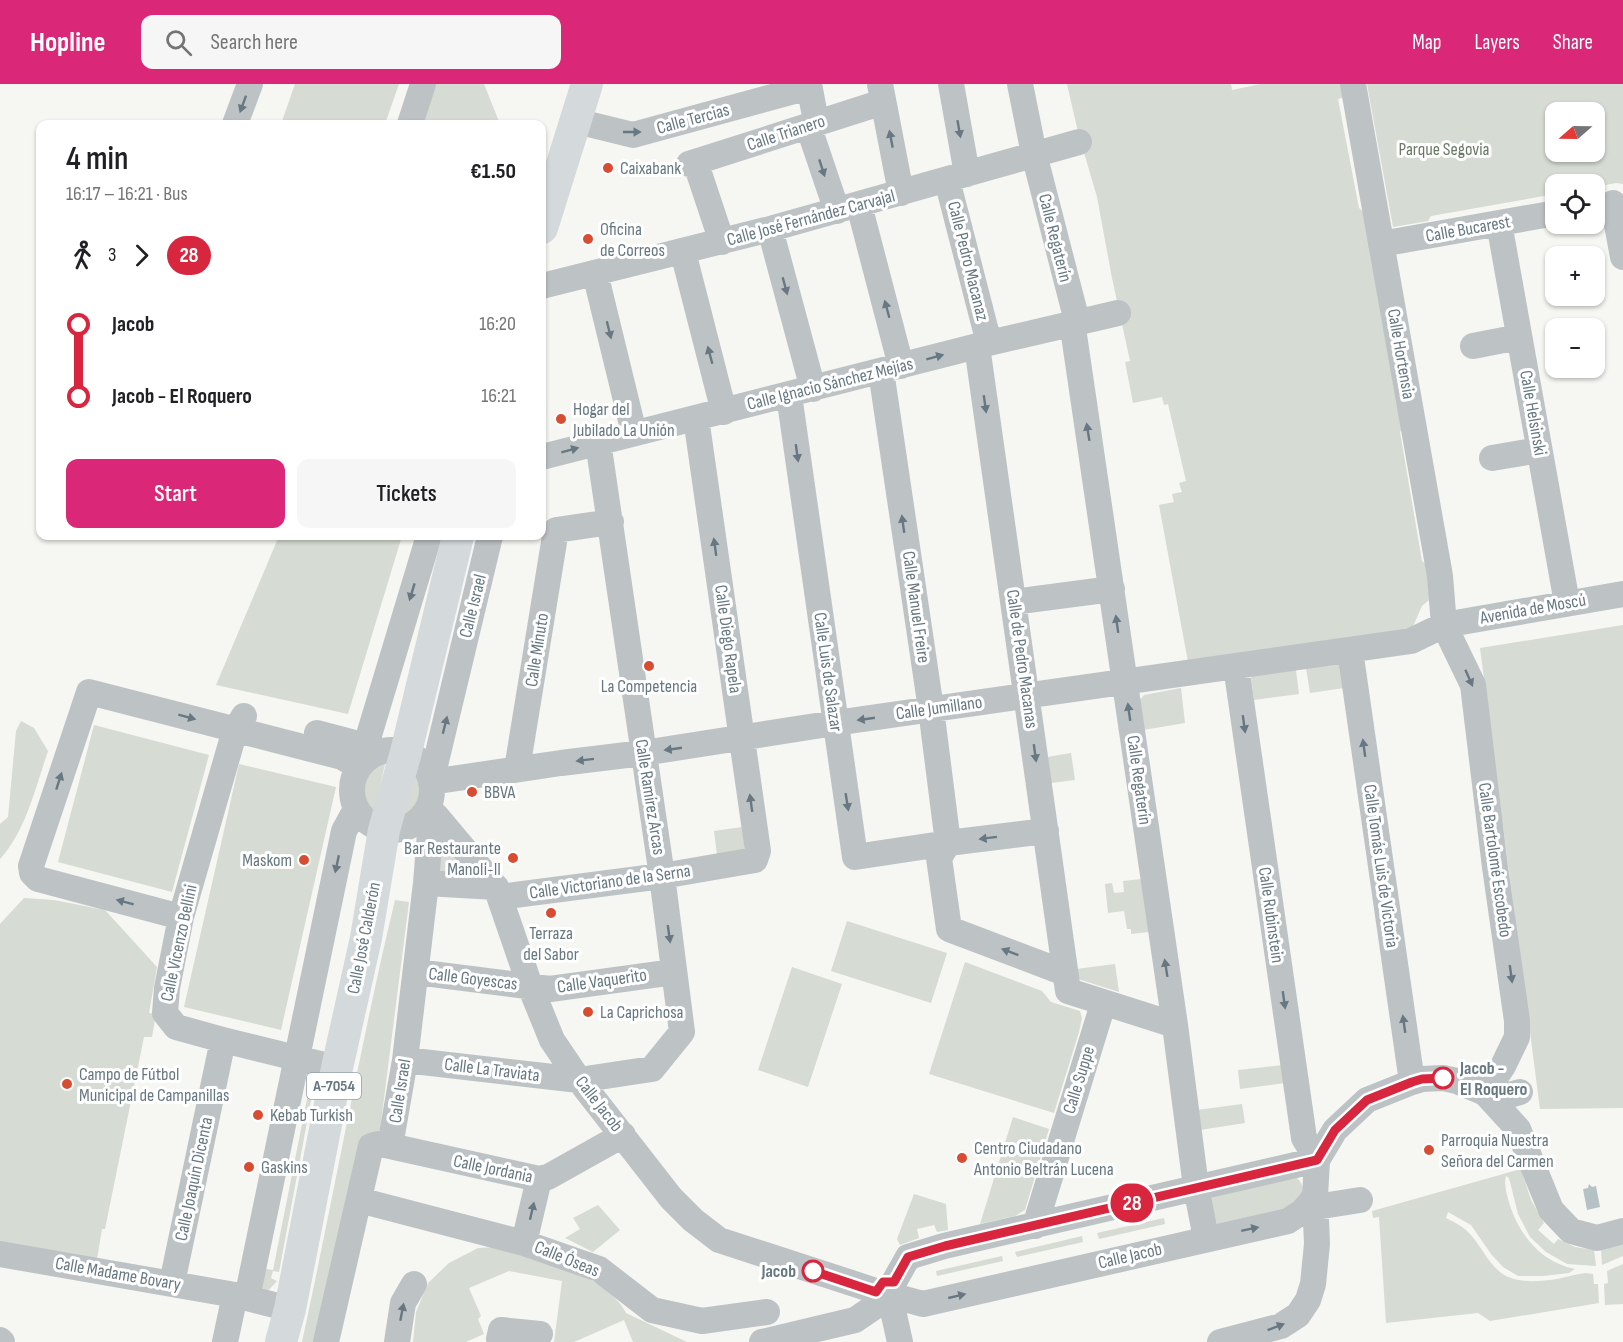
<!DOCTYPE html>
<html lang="en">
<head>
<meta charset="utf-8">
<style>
	:root { --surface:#fff; --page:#f6f6f6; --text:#202124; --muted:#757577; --accent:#db2777 }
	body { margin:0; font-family:"Sofia Sans Condensed",sans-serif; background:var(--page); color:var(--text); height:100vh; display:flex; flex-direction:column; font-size:22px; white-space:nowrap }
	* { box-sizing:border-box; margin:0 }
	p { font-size:20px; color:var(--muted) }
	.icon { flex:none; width:33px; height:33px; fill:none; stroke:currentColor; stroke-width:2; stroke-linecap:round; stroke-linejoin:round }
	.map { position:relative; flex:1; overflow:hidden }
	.details { position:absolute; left:36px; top:36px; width:510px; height:420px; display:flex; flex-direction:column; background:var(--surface); border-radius:12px; box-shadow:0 2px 4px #0004 }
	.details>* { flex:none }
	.badge { padding:0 12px; border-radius:20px; font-size:21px; line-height:39px }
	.needle { width:39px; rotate:250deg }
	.tools { position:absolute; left:1545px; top:18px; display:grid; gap:12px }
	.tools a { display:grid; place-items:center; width:60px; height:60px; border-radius:12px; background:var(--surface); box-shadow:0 2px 4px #0004; font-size:30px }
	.map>.badge { position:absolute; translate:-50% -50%; box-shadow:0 0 0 3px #fff }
	.legs { display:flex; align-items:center; gap:9px; height:66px; padding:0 30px; font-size:20px }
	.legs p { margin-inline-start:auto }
	.headline { display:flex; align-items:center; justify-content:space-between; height:102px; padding:0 30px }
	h1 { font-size:33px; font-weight:600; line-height:45px }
	.button { display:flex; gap:12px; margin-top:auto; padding:12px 30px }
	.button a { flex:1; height:69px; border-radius:12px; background:var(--accent); color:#fff; font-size:24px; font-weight:600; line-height:69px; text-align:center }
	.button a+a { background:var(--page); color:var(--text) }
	ul { padding:0 30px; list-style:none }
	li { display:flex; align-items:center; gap:21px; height:72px; font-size:22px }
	li i { display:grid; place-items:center; width:9px; height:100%; margin:0 8px; background:currentColor }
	li i::after { content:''; width:15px; height:15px; margin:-8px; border:4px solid; border-radius:50%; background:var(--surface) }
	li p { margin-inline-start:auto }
	li:first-child i { background:linear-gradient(#0000 50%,currentColor 0) }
	li:last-child i { background:linear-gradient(currentColor 50%,#0000 0) }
	header { display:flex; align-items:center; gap:36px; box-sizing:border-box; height:84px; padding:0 30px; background:var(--accent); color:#fff }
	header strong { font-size:28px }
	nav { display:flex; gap:33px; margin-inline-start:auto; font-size:21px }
	.search { width:420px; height:54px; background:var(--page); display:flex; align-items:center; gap:15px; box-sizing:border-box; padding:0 21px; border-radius:12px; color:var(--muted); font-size:22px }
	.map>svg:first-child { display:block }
	.green { fill:#d6dbd3; fill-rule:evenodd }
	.water { fill:#b5c2c5 }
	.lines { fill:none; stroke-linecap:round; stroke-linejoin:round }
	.minor { stroke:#bdc2c5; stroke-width:26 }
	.major { stroke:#d4d9dc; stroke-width:32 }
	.oneway { fill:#677882 }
	.line-1-casing { stroke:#fff; stroke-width:14 }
	.line-1 { stroke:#d7263d; stroke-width:9 }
	.poi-dot { fill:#d84d32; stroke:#fff; stroke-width:2 }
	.stop-1-dot { fill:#fff; stroke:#d7263d; stroke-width:3 }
	.labels { text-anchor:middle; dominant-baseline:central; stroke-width:6; stroke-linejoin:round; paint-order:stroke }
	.shield { fill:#fff; stroke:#95a0a8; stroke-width:1.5 }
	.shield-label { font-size:16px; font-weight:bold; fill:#677882 }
	.street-label { font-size:18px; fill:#677882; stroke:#fff }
	.park-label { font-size:18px; fill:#6b7a66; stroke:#fff }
	.poi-label { font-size:18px; fill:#677882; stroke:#fff; text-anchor:start }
	.stop-label { font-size:18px; font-weight:bold; fill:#677882; stroke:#fff; text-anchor:start }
</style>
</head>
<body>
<header>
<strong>Hopline</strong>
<div class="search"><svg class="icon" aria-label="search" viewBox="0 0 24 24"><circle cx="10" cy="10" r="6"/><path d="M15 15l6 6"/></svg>Search here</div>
<nav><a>Map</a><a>Layers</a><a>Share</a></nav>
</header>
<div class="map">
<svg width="1623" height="1258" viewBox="0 0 1623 1258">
	<rect width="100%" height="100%" fill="#f6f6f3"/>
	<path class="green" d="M295,0H399L385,40H281Z
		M436,0H484L500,40H423Z
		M1067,0H1231L1232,6L1261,0H1343L1345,13L1338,15L1359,124L1366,130L1404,341L1400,348L1422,477L1431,484L1434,512L1422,522L1411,547L1188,578L1159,421L1174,418L1172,410L1182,408L1179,399L1186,397L1168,320L1164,321L1162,313L1133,319L1125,278L1130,277L1112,194L1097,113L1078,48Z
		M1367,0H1623V100L1616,99L1595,103L1594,100H1556L1555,110L1431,132L1428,137L1393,143ZM1556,28H1594V68H1556Z
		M279,452H402L348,630L216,601Z
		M1623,541V1024L1540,1025L1480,564Z
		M1340,579L1344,604L1310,609L1306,584Z
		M1296,586L1299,610L1254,616L1251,592Z
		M1181,604L1185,639L1143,646L1139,617L1144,611Z
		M21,637L34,644L48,667C36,702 26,747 0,775V740L8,733L16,647Z
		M94,641L209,671L172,808L58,778Z
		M1071,669L1075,696L1051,699L1047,673Z
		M379,676H386L373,732C361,725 353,708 360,693C364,687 373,681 379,676Z
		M239,680L336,703L281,946L184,923Z
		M417,685C428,705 427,735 399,733Z
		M742,743L745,768L717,771L714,747Z
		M450,761L475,790L437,794L440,765Z
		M1141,795L1149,848L1131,850V845H1127L1124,827L1108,829L1105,800L1112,799L1114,809L1124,808L1123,797Z
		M24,814L54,816L105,826L157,883L149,929L156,930L152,953H144L105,1145H102L97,1175L0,1158V840Z
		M395,816L409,818L380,1046L367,1053L319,1258H302C334,1111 360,962 395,816Z
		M847,837L947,869L931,919L831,887Z
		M965,878L1042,907L1051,918L1080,927L1082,934L1079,948L1054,1029L929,990Z
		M1115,880L1119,908L1078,895L1076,885Z
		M792,883L842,900L808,1003L758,986Z
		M1283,981L1285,999L1240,1005L1238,986Z
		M309,1005L313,1006L279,1188L273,1187L271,1194L277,1197L267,1208L260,1205V1184L273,1186Z
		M1242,1020L1245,1039L1200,1046L1197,1026Z
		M1013,1033L1049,1045L1025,1126L1015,1132L980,1140Z
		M1521,1085L1531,1116L1544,1139L1538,1146L1554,1160L1558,1155L1575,1163L1594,1166L1596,1182L1567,1180L1546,1168L1530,1153L1518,1130L1509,1094L1506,1092C1504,1100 1506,1106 1508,1115C1517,1148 1539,1178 1575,1185L1569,1189L1543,1192H1518L1503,1183L1491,1170L1471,1141L1448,1128L1446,1134C1452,1137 1460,1141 1466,1146C1485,1163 1490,1192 1519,1196C1534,1199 1555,1196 1570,1192C1580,1190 1583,1188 1593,1190L1594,1200H1598L1599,1219L1490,1237L1478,1229L1386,1239L1379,1133L1373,1134L1372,1127Z
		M1290,1089C1305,1098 1305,1106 1300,1121L1217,1140L1211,1136L1210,1111Z
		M914,1110L946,1120L948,1146L937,1148L934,1141L917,1145L919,1154L900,1161L897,1155Z
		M598,1121L620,1146L593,1168L565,1154L580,1145L573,1134Z
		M1164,1134L1165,1140L1099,1155L1097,1149Z
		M1082,1152L1083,1158L1017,1173L1015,1168Z
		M1623,1160V1172L1602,1181L1601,1165Z
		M521,1162C552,1177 610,1197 626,1229L687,1258H633L624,1236L574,1258H554L562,1197L509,1187L469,1204L481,1232L478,1235L484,1250L466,1258H413L416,1228L428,1199L449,1179L478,1164Z
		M1002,1172L1003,1177L937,1192L936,1187Z
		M1623,1180V1220L1605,1221L1604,1200L1608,1199L1607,1187Z"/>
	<path class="water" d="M1589,1100L1592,1103L1596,1102L1600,1123L1587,1126L1583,1105L1588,1104Z"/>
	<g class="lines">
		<path class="minor" d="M809,0L815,32L811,50L837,127
			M880,0L901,109
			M951,0L967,90
			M1020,0L1034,70L1077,237
			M1353,0L1440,492L1444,541L1473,601L1495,783L1517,937V953L1503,982L1485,1009
			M576,37L633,51L809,3
			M235,40L250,0
			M410,40L423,0
			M689,80L883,18
			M699,89L722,158
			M947,96L989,259
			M1613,119L1623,173
			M859,121L901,282
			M1499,139L1567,519
			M770,145L813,305
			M1381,160L1556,129
			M683,168L724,328
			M595,189L634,349
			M542,202L770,145L1079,58
			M1070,239L1074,251L1175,941L1196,1103L1206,1154
			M977,262L1068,907L1175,941
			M1473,262L1519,253
			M881,287L931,625L948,759L1046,747
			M789,311L855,773L948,759
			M542,373L989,259L1118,229
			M1492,374L1539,366
			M1014,518L1112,505
			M1350,566L1412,998
			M1236,582L1304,1054L1317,1076
			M244,632L235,646L181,833L167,904L165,929L176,943L223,956L337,984
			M317,649L355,659L370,672
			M352 706a40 40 0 1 1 80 0a40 40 0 1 1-80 0Z
			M370,672L369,651L429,452
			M517,685L556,446L611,438
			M431,698L561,679L643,669L835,639L1411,557L1444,541L1623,510
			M431,698L490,452
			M428,724L438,734L496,803L530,902L552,956L579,996L671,1114L693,1136L719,1156L876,1207
			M948,759L939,774L949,845L1065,889
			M426,799L496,803
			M500,813L662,792L755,776L758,767L696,334
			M181,833L38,795L32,789L31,782L89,608L342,673L359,683
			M416,888L550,905L674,888
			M405,976L579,996L652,985L682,948L662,792L598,358
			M1492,1016L1520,1008
			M390,1062L539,1095L548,1093L623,1051
			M359,1116L524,1159L599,1185L652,1226L702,1237L767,1228
			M1316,1123L1360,1116
			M1035,1142L1103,920
			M524,1159L539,1095
			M0,1170L235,1211L290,1225
			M894,1198L908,1173L944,1162L1317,1076
			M172,1199L223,956
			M247,1214L344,747L356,725
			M901,1214L923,1220L1288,1137L1303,1127L1315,1113
			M892,1222L900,1258
			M0,1256L2,1258
			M225,1258L235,1211
			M326,1258L371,1062L378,1060L390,1062L405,976L426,799L430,749L438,734
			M397,1258L403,1219L414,1200
			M500,1258L499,1255L501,1246L540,1250
			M762,1258L855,1236L880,1219
			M1220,1258L1281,1242L1298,1231L1308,1216L1313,1200L1317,1160L1315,1113L1317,1076L1335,1046L1367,1016L1412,998L1422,995L1443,994L1457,997L1485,1009L1518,1045L1551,1126L1571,1147L1597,1154L1623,1147"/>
		<path class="major" d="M542,144L587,0
			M281,1258L290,1225L337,984L366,854L384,746L406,668L458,452"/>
	</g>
	<defs><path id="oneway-solid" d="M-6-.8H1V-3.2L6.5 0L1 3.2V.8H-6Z" transform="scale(1.5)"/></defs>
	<g class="oneway">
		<use href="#oneway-solid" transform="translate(243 20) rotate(110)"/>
		<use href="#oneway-solid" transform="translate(959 45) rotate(80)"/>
		<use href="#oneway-solid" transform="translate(632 48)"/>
		<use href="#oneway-solid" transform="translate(891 55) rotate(-101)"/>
		<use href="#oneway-solid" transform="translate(822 84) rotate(72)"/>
		<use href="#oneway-solid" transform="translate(785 202) rotate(75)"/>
		<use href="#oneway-solid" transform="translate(887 225) rotate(-105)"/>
		<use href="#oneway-solid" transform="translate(609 246) rotate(76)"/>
		<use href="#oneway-solid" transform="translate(710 271) rotate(-105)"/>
		<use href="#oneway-solid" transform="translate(935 273) rotate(-15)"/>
		<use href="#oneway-solid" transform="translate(985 320) rotate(82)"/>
		<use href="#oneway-solid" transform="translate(1088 348) rotate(-99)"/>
		<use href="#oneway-solid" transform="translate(570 366) rotate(-15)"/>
		<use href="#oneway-solid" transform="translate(797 369) rotate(82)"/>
		<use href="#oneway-solid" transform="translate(903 440) rotate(-98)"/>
		<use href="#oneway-solid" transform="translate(715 463) rotate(-98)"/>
		<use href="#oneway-solid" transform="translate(412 508) rotate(107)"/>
		<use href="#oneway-solid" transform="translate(1117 540) rotate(-98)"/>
		<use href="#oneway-solid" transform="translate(1469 594) rotate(66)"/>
		<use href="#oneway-solid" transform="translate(1129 628) rotate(-98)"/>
		<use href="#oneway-solid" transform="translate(187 633) rotate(15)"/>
		<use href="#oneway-solid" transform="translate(866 635) rotate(172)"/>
		<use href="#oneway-solid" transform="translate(1244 640) rotate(82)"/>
		<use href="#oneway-solid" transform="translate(445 641) rotate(-76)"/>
		<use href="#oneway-solid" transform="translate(1364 664) rotate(-98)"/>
		<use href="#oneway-solid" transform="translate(673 665) rotate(172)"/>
		<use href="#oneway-solid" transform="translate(1035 669) rotate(82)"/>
		<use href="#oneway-solid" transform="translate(585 676) rotate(173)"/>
		<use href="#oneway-solid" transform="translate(59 697) rotate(-72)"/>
		<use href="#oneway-solid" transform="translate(847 718) rotate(81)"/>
		<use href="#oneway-solid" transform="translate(751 719) rotate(-98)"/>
		<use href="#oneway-solid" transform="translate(988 754) rotate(173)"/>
		<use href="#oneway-solid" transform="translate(337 780) rotate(102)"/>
		<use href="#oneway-solid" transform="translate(125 818) rotate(-165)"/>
		<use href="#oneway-solid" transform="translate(669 850) rotate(82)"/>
		<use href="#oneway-solid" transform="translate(1010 868) rotate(-159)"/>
		<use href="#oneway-solid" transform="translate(1166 884) rotate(-99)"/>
		<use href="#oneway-solid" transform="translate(1511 890) rotate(82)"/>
		<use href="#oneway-solid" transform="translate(1284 916) rotate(82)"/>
		<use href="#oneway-solid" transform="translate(1404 940) rotate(-98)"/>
		<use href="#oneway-solid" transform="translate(532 1127) rotate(-77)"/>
		<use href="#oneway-solid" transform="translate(1250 1145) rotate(-12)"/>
		<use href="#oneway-solid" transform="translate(957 1212) rotate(-13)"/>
		<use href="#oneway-solid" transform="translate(402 1228) rotate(-79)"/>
		<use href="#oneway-solid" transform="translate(1276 1243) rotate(-21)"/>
	</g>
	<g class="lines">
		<g class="line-1-casing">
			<path id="line-1" d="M813,1187L876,1208L883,1198H894L908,1173L945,1162L1317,1076L1335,1046L1367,1016L1412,998L1422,995L1443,994"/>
		</g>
		<use href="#line-1" class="line-1"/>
	</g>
	<g class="poi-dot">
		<circle cx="608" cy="84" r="6"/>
		<circle cx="588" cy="155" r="6"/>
		<circle cx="561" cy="335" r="6"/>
		<circle cx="649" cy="582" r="6"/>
		<circle cx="472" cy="708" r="6"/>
		<circle cx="513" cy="774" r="6"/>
		<circle cx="304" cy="776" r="6"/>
		<circle cx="551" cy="829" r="6"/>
		<circle cx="588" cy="928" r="6"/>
		<circle cx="67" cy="1000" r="6"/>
		<circle cx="258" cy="1031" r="6"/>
		<circle cx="1429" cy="1066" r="6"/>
		<circle cx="962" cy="1074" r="6"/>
		<circle cx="249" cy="1083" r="6"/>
	</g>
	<g class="stop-1-dot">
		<circle cx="1443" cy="994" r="10"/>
		<circle cx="813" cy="1187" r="10"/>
	</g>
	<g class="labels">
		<rect class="shield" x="307" y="989" width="54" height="26" rx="4.5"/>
		<g class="shield-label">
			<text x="334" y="1002">A-7054</text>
		</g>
		<g class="street-label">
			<text transform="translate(693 35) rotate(-15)">Calle Tercias</text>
			<text transform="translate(786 49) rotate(-18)">Calle Trianero</text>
			<text transform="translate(811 134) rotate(-15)">Calle José Fernández Carvajal</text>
			<text transform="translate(1468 145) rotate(-10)">Calle Bucarest</text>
			<text transform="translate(1055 154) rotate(76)">Calle Regaterín</text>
			<text transform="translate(968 177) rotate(76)">Calle Pedro Macanaz</text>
			<text transform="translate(1401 270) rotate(80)">Calle Hortensia</text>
			<text transform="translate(830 300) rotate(-14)">Calle Ignacio Sánchez Mejías</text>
			<text transform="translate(1533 329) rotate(80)">Calle Helsinski</text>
			<text transform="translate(473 522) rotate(-76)">Calle Israel</text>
			<text transform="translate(916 523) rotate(82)">Calle Manuel Freire</text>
			<text transform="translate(1533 525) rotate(-10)">Avenida de Moscú</text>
			<text transform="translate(728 555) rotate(82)">Calle Diego Rapela</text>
			<text transform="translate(537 566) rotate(-81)">Calle Minuto</text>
			<text transform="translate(1022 575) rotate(82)">Calle de Pedro Macanas</text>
			<text transform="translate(828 588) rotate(82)">Calle Luis de Salazar</text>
			<text transform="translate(939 624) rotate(-8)">Calle Jumillano</text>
			<text transform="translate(1139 696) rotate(82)">Calle Regaterín</text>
			<text transform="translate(650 713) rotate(81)">Calle Ramírez Arcas</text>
			<text transform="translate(1495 776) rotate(82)">Calle Bartolomé Escobedo</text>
			<text transform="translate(1381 782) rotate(82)">Calle Tomás Luis de Victoria</text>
			<text transform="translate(610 798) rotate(-8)">Calle Victoriano de la Serna</text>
			<text transform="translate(1271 831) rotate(82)">Calle Rubinstein</text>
			<text transform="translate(364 854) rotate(-79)">Calle José Calderón</text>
			<text transform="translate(179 859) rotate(-78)">Calle Vicenzo Bellini</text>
			<text transform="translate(473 895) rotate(7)">Calle Goyescas</text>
			<text transform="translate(602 897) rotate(-8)">Calle Vaquerito</text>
			<text transform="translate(492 986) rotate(7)">Calle La Traviata</text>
			<text transform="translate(1079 996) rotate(-73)">Calle Suppe</text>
			<text transform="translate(400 1007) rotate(-81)">Calle Israel</text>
			<text transform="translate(599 1020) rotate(52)">Calle Jacob</text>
			<text transform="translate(493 1085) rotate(12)">Calle Jordania</text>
			<text transform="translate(194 1095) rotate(-78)">Calle Joaquín Dicenta</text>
			<text transform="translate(1130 1172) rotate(-13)">Calle Jacob</text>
			<text transform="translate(567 1175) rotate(22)">Calle Óseas</text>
			<text transform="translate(118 1190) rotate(10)">Calle Madame Bovary</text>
		</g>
		<g class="park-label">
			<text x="1444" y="65">Parque Segovia</text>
		</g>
		<g class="poi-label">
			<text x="620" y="84">Caixabank</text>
			<text x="600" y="145">Oficina<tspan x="600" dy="21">de Correos</tspan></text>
			<text x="573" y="325">Hogar del<tspan x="573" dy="21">Jubilado La Unión</tspan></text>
			<text x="649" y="602" text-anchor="middle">La Competencia</text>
			<text x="484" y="708">BBVA</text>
			<text x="501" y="764" text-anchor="end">Bar Restaurante<tspan x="501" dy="21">Manoli-II</tspan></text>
			<text x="292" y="776" text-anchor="end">Maskom</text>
			<text x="551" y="849" text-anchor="middle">Terraza<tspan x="551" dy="21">del Sabor</tspan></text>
			<text x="600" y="928">La Caprichosa</text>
			<text x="79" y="990">Campo de Fútbol<tspan x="79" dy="21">Municipal de Campanillas</tspan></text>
			<text x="270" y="1031">Kebab Turkish</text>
			<text x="1441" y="1056">Parroquia Nuestra<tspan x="1441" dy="21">Señora del Carmen</tspan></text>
			<text x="974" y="1064">Centro Ciudadano<tspan x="974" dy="21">Antonio Beltrán Lucena</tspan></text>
			<text x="261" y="1083">Gaskins</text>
		</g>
		<g class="stop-label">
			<text x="1460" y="984">Jacob -<tspan x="1460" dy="21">El Roquero</tspan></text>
			<text x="796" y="1187" text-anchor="end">Jacob</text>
		</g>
	</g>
</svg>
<div class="tools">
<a><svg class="needle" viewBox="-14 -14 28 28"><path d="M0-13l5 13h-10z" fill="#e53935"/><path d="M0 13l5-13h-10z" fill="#757577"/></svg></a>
<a><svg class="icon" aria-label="locate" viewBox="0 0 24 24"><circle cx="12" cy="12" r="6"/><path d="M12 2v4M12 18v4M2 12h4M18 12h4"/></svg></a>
<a>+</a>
<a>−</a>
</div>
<b class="badge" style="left:1132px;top:1119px;background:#d7263d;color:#fff">28</b>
<section class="details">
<div class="headline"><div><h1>4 min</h1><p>16:17 – 16:21 · Bus</p></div><b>€1.50</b></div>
<div class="legs"><svg class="icon" aria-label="walk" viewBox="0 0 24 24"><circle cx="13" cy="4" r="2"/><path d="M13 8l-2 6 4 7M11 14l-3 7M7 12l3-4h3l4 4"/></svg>3<svg class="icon" aria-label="forward" viewBox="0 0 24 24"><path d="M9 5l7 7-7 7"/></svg><b class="badge" style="background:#d7263d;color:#fff">28</b></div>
<ul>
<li><i style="color:#d7263d"></i><b>Jacob</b><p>16:20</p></li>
<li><i style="color:#d7263d"></i><b>Jacob - El Roquero</b><p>16:21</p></li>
</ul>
<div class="button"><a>Start</a><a>Tickets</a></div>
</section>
</div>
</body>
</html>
